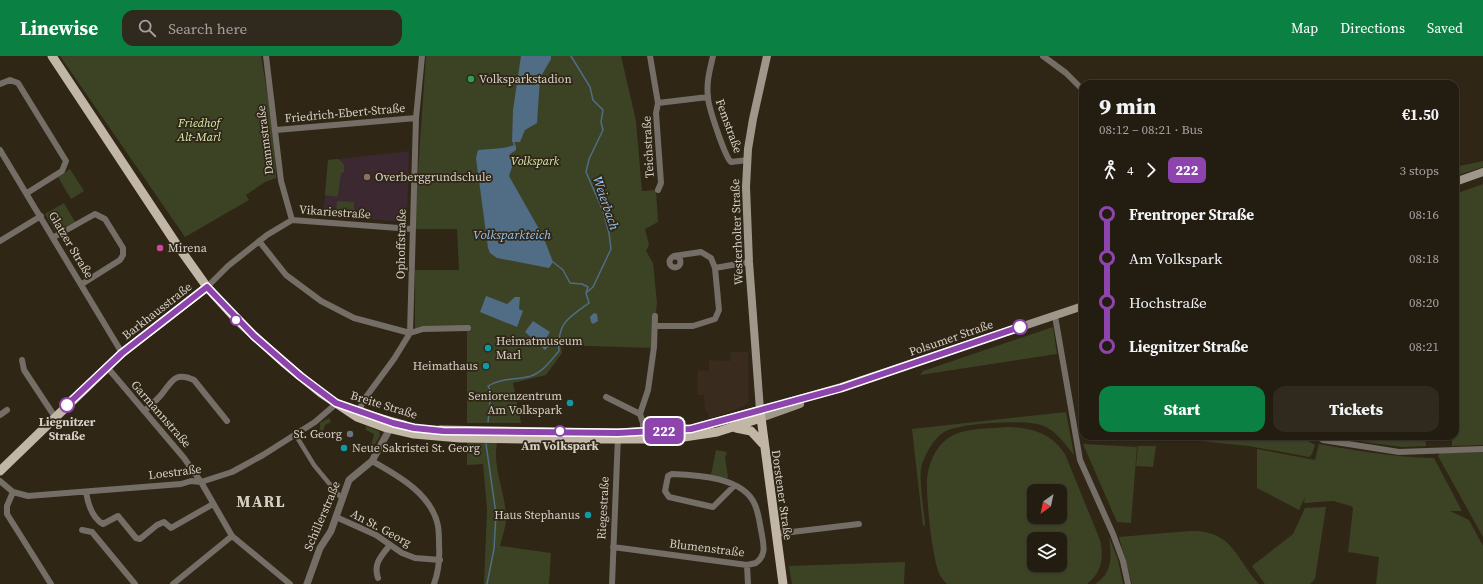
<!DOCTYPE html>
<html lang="en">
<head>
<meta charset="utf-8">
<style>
	:root { --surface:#231c10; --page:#2f291e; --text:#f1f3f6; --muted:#a3a19f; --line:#403a30; --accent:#0b8043 }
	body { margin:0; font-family:"Source Serif 4",serif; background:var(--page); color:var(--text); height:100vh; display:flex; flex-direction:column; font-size:15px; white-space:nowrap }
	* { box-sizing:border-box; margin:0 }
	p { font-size:13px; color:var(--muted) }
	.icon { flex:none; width:22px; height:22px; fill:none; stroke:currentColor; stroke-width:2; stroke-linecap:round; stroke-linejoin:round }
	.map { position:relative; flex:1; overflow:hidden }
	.panel { position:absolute; left:1079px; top:24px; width:380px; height:360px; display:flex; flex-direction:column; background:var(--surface); border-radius:12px; box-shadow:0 1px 3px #0004,0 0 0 1px var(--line) }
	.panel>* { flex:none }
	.badge { padding:0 8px; border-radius:6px; font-size:14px; line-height:26px }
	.needle { width:26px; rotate:213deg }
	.tools { position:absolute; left:1027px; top:428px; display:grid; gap:8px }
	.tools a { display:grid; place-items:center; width:40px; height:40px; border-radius:8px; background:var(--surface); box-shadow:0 1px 3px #0004,0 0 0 1px var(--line); font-size:20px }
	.map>.badge { position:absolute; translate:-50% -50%; box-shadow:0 0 0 2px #fff }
	.legs { display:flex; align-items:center; gap:6px; height:44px; padding:0 20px; font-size:13px }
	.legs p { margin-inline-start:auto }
	.head { display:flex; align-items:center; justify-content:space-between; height:68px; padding:0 20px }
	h1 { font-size:22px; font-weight:800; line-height:30px }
	.action { display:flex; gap:8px; margin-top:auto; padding:8px 20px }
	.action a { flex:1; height:46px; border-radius:12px; background:var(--accent); color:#fff; font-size:16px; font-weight:800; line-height:46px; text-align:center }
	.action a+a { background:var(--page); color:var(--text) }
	ul { padding:0 20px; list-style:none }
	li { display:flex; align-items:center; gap:14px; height:44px; font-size:15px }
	li i { display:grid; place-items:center; width:6px; height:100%; margin:0 5px; background:currentColor }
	li i::after { content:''; width:10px; height:10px; margin:-5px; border:3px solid; border-radius:50%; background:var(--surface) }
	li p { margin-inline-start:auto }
	li:first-child i { background:linear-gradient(#0000 50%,currentColor 0) }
	li:last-child i { background:linear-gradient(currentColor 50%,#0000 0) }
	header { display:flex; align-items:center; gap:24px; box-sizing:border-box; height:56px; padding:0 20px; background:var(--accent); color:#fff }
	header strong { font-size:19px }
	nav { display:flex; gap:22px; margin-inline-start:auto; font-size:14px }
	.search { width:280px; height:36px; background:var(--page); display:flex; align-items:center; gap:10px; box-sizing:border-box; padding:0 14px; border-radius:12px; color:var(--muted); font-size:15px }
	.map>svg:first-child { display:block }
	.commercial { fill:#3a2b1f }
	.education { fill:#3b2830 }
	.green { fill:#3c4325; fill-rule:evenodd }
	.water { fill:#516c85 }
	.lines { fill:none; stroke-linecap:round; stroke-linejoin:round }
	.stream { stroke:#516c85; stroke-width:1.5 }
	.pedestrian { stroke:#746e67; stroke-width:4.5 }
	.minor { stroke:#746e67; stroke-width:6 }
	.tertiary { stroke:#746e67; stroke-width:7 }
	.secondary { stroke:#a0978b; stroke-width:8 }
	.primary { stroke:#c2b6a7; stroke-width:9 }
	.line-1-casing { stroke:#fff; stroke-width:9 }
	.line-1 { stroke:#8e44ad; stroke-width:6 }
	.leisure-dot { fill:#2e9e5b; stroke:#2f2616; stroke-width:1.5 }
	.education-dot { fill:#8d6e63; stroke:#2f2616; stroke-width:1.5 }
	.hotel-dot { fill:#d1479c; stroke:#2f2616; stroke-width:1.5 }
	.stop-1-dot { fill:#fff; stroke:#8e44ad; stroke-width:2 }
	.culture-dot { fill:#0f9aa8; stroke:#2f2616; stroke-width:1.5 }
	.worship-dot { fill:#6b7280; stroke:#2f2616; stroke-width:1.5 }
	.labels { text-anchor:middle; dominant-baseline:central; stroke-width:3.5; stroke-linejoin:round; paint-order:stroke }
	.poi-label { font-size:12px; fill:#d6d0c6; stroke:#2f2616; text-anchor:start }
	.street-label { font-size:12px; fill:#d6d0c6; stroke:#2f2616 }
	.park-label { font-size:12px; font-style:italic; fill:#daecaf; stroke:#2f2616 }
	.stop-label { font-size:12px; font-weight:bold; fill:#d6d0c6; stroke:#2f2616 }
	.water-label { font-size:13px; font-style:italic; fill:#96c5f2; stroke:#2f2616 }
	.district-label { font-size:16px; font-weight:bold; letter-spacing:1px; fill:#d6d0c6; stroke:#2f2616 }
</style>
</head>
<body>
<header>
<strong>Linewise</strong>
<div class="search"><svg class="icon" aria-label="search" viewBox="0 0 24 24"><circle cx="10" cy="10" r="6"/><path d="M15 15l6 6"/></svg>Search here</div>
<nav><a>Map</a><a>Directions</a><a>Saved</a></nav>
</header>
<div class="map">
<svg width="1483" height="528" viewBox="0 0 1483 528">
	<rect width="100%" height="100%" fill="#2f2616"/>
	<path class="commercial" d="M731,296H748L749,345L745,350L710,363L707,355H705L704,339H697L698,314L709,315V304L730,305Z"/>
	<path class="education" d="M409,95L407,166L323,160L328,104Z"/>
	<path class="green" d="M60,0H261L275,82L276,122L265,126L246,139L249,144L185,181Z
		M426,0H621L636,65L642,135L656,134L658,166L645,173L649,189L646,195L653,207L657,247L652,292L561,289L562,297L546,319L513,327L521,367H467V273L415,272V214H459L457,173H414Z
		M338,103C344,107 345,109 344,116L341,117L338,139L337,141L325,139L328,104Z
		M1483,105V111L1455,120V111Z
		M70,113L84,135L71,143L58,121Z
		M1483,128V389L1452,390V380H1455V138Z
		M337,145L354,146V157L336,156Z
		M64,147L75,166L55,175L45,158Z
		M1053,271L1057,298L920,319L923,315Z
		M1066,356L1074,399C1064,387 1056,374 1041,369C1026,363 957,367 944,376C934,382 926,397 922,408C918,422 924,454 925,469L923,470L912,373Z
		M329,362L331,366L325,369L323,375L320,374V367Z
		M366,370L379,375L380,380L373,391L371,390L374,378L366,374Z
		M1009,371C1033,372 1051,377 1065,398L1100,484C1104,502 1102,516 1087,528H947C945,526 943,524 941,521C932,507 926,440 927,422C929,407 935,392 947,383C963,371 990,373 1009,371ZM1034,435H1060V461H1034ZM1034,483H1060V509H1034Z
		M1198,380H1300L1315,389L1312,398L1309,401L1249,390L1199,385Z
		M1322,380H1425L1426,390L1402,391Z
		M467,386L497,387C492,414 507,439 506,465C505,473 502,482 500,490L551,497L549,528H484L487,453L483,408L467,409Z
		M1083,388L1137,391L1131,467L1117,466Z
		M1319,388C1357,395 1395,401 1434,402L1462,455H1450L1469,464L1483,490V528H1376L1379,501L1348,496L1353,452L1351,450L1333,445L1304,447L1305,441L1299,454L1257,432V393L1315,404Z
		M1138,390H1156L1153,411L1136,410Z
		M716,394L727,396L725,402L728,421L726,423L711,419Z
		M1483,396V481L1438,400L1440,397Z
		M1326,451L1315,523L1310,528H1265L1252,510L1293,478L1305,452Z
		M1190,475C1233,474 1235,502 1259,528H1132L1119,481Z
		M1109,481L1118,504L1123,528H1095C1114,517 1111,497 1109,481Z
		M905,506L904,528H792L789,510Z"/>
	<path class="water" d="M521,0H551V3L540,22L537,67L525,74L520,86H512L513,54Z
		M516,89V94L509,99L513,108L509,120L543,180L553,206L549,212L497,202L490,197L488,192L476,102L478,94L503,92Z
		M486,240L507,248L515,241H520L519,253L523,255L517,271L480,256Z
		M594,257L597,258L598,265L593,268L591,266L590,261Z
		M533,265L550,276L545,284L549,290L545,294L525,276Z"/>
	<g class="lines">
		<path class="stream" d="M514,89V86
			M553,206L563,214L570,227L582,228L588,231L586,237
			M488,366L491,336L488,330C500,322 517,324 531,320C543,316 551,304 559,295C557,267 568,262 589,247L586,237L593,231L611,193L609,177L603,155L586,116L589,103L603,74L601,66L603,54L593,44L590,31L571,0
			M486,388L496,458L494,493L487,528"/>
		<path class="pedestrian" d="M295,378L314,409L342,443"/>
		<path class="minor" d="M266,0L281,125L292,164
			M650,0L658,47
			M713,0C710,13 706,27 708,41C708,50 725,101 731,106L748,104
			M1043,0L1066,17L1083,34
			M0,28L10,24L18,27L66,105L62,115L27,137
			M276,74L416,62
			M0,94L122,297
			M658,134L661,127L656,57L658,47L708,41
			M54,181L95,158L105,163L123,192V199L120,204L82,228
			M0,185L41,160
			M259,185L286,219L321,245L354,262L410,277L423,273L468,272
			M674,200L701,196L711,202L715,212
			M669.5 206a5.5 5.5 0 1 1 11 0a5.5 5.5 0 1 1-11 0Z
			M207,231L228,210L267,179L292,164L412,173
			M1055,260L1080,404L1113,478L1123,505L1128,528
			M656,270H693L715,263L719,254L715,212L749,206
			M22,304L24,314L55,361
			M107,311L184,402L201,426L232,480L290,528
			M606,341L640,358
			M144,355C150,350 156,345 161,339C172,326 174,315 194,324L227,365
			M0,359L7,354
			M357,361L363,345L394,303L410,277L416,62L422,0
			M643,378V367L640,358L648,334L654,291L655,260
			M1317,380L1323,384L1399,396L1483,393
			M372,405C397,419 432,438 438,470C439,476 439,483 439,489C440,503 439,514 434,528
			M0,425L13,436L28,440L181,428L191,425L201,426L232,416L263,399L315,366L337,347
			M13,436L7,450V458L51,528
			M86,436C88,448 92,462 103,468L118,460L136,482L140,483L157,469L164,466L171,472L213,448
			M336,461L376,479L402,497L415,502L440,504
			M82,474L92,476L135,528
			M775,478L859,468
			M613,491L747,509L756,507C766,499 764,491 762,479C760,470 759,458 755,449C744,421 697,419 672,418L668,420L665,435L669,441L713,451L734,430
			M747,509L748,528
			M378,522C373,508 381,500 390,489
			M173,528L232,480
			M612,528L618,380"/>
		<path class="tertiary" d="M307,528L320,492L331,475L349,424L372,405L392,369"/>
		<path class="secondary" d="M767,0L753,63L748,93L746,131L749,206L760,354L841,331L1083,250
			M1455,126L1483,116
			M761,362L800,348"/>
		<path class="primary" d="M52,0L175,186L207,231L237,264L283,306L321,337L357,361L384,371L414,378L460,382L523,383H671L717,376L761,362
			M368,359L404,369
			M736,372L751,375L763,388
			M440,374L618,377L691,373L760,354L783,528
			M0,415L122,297L207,231"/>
	</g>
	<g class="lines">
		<g class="line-1-casing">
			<path id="line-1" d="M67,349L122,297L207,231L254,280L300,320L336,347L393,367L414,372L443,375L618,377L691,373L841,332L1020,271"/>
		</g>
		<use href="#line-1" class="line-1"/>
	</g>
	<circle class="leisure-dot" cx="471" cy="23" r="4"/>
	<circle class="education-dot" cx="367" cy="121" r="4"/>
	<circle class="hotel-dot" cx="160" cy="192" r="4"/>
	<g class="stop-1-dot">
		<circle cx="236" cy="264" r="5"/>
		<circle cx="1020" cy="271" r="7"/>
		<circle cx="67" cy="349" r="7"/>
		<circle cx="560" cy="375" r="5"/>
	</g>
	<g class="culture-dot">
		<circle cx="488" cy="292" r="4"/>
		<circle cx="486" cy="310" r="4"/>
		<circle cx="570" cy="347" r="4"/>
		<circle cx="344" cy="392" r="4"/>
		<circle cx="588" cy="459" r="4"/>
	</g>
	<circle class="worship-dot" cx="350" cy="378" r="4"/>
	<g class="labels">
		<g class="poi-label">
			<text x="479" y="23">Volksparkstadion</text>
			<text x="375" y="121">Overberggrundschule</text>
			<text x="168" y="192">Mirena</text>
			<text x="496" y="285">Heimatmuseum<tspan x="496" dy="14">Marl</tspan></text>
			<text x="478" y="310" text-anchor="end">Heimathaus</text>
			<text x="562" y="340" text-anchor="end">Seniorenzentrum<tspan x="562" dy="14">Am Volkspark</tspan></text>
			<text x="342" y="378" text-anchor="end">St. Georg</text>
			<text x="352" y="392">Neue Sakristei St. Georg</text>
			<text x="580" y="459" text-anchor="end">Haus Stephanus</text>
		</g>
		<g class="street-label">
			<text transform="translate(345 57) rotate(-5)">Friedrich-Ebert-Straße</text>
			<text transform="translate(729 70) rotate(70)">Femstraße</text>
			<text transform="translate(265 84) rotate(-97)">Dammstraße</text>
			<text transform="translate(648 91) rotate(-93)">Teichstraße</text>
			<text transform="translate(335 156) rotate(4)">Vikariestraße</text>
			<text transform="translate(737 176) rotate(-92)">Westerholter Straße</text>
			<text transform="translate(401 188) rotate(-89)">Ophoffstraße</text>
			<text transform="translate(71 189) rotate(59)">Glatzer Straße</text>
			<text transform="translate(157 255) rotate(-38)">Barkhausstraße</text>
			<text transform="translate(951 282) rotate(-19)">Polsumer Straße</text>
			<text transform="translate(384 349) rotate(17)">Breite Straße</text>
			<text transform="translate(161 358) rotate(49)">Garmannstraße</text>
			<text transform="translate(175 416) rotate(-7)">Loestraße</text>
			<text transform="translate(782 439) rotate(82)">Dorstener Straße</text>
			<text transform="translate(603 452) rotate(-87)">Riegestraße</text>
			<text transform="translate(322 460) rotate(-67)">Schillerstraße</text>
			<text transform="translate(381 472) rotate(28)">An St. Georg</text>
			<text transform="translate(707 492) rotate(7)">Blumenstraße</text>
		</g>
		<g class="park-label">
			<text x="199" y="67">Friedhof<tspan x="199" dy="14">Alt-Marl</tspan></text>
			<text x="535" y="105">Volkspark</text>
		</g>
		<g class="stop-label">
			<text x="67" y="366">Liegnitzer<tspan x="67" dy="14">Straße</tspan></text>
			<text x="560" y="390">Am Volkspark</text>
		</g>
		<g class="water-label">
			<text transform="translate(606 147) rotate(71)">Weierbach</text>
			<text x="512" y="178">Volksparkteich</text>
		</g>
		<g class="district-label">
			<text x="261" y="445">MARL</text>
		</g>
	</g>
</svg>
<div class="tools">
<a><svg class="needle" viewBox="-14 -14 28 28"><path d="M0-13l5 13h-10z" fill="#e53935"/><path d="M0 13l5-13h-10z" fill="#a3a19f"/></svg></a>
<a><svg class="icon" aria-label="layers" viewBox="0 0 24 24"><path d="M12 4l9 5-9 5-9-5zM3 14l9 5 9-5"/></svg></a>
</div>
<b class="badge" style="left:664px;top:375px;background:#8e44ad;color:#fff">222</b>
<section class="panel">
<div class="head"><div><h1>9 min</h1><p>08:12 – 08:21 · Bus</p></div><b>€1.50</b></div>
<div class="legs"><svg class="icon" aria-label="walk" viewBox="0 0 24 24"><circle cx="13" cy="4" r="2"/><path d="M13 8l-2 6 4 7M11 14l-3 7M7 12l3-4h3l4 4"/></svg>4<svg class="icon" aria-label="forward" viewBox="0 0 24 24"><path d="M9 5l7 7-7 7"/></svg><b class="badge" style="background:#8e44ad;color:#fff">222</b><p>3 stops</p></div>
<ul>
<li><i style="color:#8e44ad"></i><b>Frentroper Straße</b><p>08:16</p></li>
<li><i style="color:#8e44ad"></i><span>Am Volkspark</span><p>08:18</p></li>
<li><i style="color:#8e44ad"></i><span>Hochstraße</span><p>08:20</p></li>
<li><i style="color:#8e44ad"></i><b>Liegnitzer Straße</b><p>08:21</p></li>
</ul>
<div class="action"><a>Start</a><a>Tickets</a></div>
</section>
</div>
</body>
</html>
